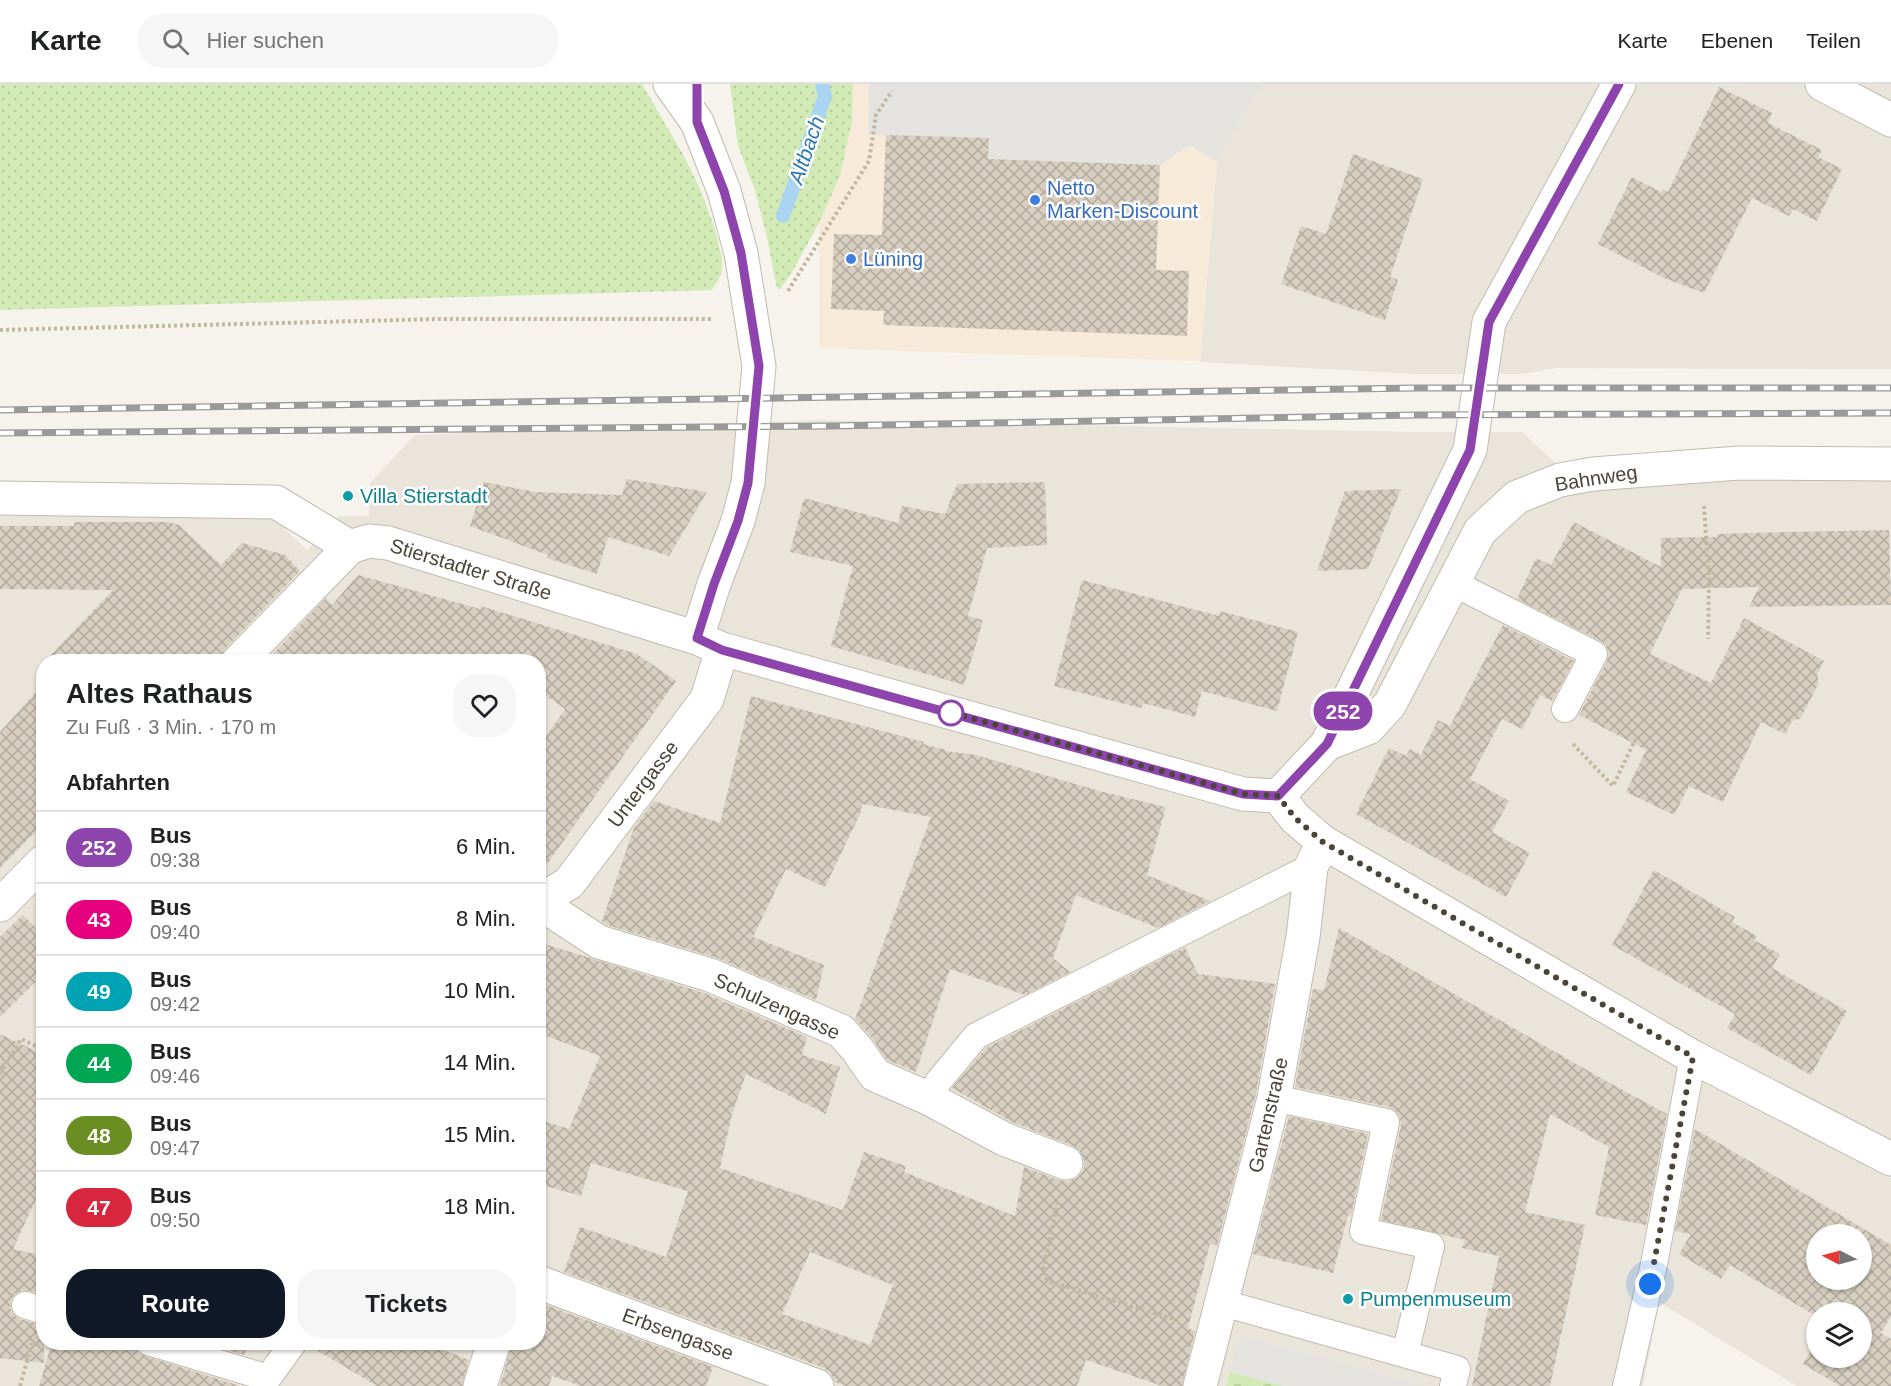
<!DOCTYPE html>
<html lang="de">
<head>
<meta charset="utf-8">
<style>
	:root { --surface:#fff; --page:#f6f6f6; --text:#202124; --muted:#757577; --line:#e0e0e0; --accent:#111827 }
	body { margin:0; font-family:Helvetica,sans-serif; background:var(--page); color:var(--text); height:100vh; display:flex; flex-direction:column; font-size:22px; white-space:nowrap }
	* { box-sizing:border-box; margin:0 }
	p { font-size:20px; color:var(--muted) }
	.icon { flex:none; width:33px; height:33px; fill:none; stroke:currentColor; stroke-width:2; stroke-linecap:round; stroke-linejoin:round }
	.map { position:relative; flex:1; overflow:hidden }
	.sheet { position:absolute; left:36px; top:570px; width:510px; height:696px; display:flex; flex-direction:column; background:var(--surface); border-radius:24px; box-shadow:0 2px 4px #0004 }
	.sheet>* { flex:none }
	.badge { padding:0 12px; border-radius:20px; font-size:21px; line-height:39px }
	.needle { width:39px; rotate:276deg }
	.tools { position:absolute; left:1806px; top:1140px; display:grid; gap:12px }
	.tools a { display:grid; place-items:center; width:66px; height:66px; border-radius:50%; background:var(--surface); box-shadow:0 2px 4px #0004; font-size:30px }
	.you { position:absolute; width:30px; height:30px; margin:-15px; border:4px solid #fff; border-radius:50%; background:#1a73e8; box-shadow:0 0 0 9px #1a73e833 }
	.map>.badge { position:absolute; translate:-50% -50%; box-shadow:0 0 0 3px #fff }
	h2 { padding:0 30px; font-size:22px; line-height:54px }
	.round { display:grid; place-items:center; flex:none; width:63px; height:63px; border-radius:24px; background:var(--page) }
	.head { display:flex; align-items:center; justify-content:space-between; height:102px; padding:0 30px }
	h1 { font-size:28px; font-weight:700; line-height:45px }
	.cta { display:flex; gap:12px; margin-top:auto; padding:12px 30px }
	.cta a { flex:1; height:69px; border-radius:24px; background:var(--accent); color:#fff; font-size:24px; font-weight:700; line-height:69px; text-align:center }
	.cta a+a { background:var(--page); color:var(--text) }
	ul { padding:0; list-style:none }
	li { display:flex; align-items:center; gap:18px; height:72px; padding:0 30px; border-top:2px solid var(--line) }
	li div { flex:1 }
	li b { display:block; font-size:22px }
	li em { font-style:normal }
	li .badge { min-width:66px; font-weight:700; text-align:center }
	header { display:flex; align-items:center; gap:36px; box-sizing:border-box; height:84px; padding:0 30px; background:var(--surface); border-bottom:2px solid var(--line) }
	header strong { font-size:28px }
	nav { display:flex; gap:33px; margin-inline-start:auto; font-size:21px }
	.search { width:420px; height:54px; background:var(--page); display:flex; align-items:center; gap:15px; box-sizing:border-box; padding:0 21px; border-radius:24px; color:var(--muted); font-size:22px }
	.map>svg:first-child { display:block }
	.residential { fill:#eae5da; fill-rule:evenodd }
	.commercial { fill:#f7ead8 }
	.grass { fill:url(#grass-dots) }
	.forest { fill:url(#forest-crowns) }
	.parking { fill:#e5e3e0 }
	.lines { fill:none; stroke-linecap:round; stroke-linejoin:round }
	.stream { stroke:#a9d4f2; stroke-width:14 }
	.building { fill:url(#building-cross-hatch); fill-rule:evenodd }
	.service-casing { stroke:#c2bbae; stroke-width:28 }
	.minor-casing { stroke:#c2bbae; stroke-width:35 }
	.tertiary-casing { stroke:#c2bbae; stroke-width:35 }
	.path { stroke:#c4b79f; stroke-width:4; stroke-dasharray:3 3; stroke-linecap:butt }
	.service { stroke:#fff; stroke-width:26 }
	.minor { stroke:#fff; stroke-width:33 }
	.tertiary { stroke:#fff; stroke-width:33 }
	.rail-casing { stroke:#9a9a9a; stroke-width:7 }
	.rail { stroke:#fff; stroke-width:4.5; stroke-dasharray:14; stroke-linecap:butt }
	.line-casing { stroke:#fff; stroke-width:14 }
	.line { stroke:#8e44ad; stroke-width:9 }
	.walk { stroke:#4b4439; stroke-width:6; stroke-dasharray:0 10.8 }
	.shop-dot { fill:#3f7fe0; stroke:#fff; stroke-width:2 }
	.culture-dot { fill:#0f9aa8; stroke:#fff; stroke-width:2 }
	.stop-dot { fill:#fff; stroke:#8e44ad; stroke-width:3 }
	.labels { text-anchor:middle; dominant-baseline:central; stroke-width:5; stroke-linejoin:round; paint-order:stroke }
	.shop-label { font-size:20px; fill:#366cbe; stroke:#fff; text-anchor:start }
	.street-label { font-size:20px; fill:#4b4439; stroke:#fff }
	.culture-label { font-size:20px; fill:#0d838f; stroke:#fff; text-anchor:start }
	.water-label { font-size:21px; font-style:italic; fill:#2e7ab2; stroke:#fff }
</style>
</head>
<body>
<header>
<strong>Karte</strong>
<div class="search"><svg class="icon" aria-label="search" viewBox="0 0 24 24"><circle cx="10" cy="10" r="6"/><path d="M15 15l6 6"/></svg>Hier suchen</div>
<nav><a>Karte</a><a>Ebenen</a><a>Teilen</a></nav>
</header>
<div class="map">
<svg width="1891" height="1302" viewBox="0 0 1891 1302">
	<defs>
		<pattern id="grass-dots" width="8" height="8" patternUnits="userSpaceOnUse" patternTransform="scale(1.5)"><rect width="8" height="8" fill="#d2eab5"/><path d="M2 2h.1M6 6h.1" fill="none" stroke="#b6ca9c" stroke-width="1.8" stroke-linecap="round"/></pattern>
		<pattern id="forest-crowns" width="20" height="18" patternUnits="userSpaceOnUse" patternTransform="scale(1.5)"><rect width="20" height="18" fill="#d2eab5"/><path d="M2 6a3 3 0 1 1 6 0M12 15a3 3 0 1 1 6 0" fill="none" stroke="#b6ca9c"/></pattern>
		<pattern id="building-cross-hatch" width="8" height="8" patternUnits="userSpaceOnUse" patternTransform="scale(1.5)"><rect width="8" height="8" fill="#d8cfc1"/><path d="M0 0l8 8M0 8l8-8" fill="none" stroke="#b1aa9e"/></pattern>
	</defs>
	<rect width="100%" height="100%" fill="#f6f3ec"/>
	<path class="residential" d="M1263,0H1891V285L1556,284L1522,290H1416L1200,278L1217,78Z
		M822,336L1416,348H1522L1566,389L1891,391V1302H1797L1659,1218L1643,1302H0V410L253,414L307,466L339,432H369L370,399L415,351ZM44,578H538V1258H44ZM1816,1150H1862V1196H1816ZM1816,1228H1862V1274H1816Z"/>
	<path class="commercial" d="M853,0H1263L1217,78L1200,277L819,264V139L840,92L847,65L852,38Z"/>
	<path class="grass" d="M0,0H642L684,72L701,107L713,140L722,173V183L721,191L712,206L0,226Z
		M730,0H853L852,38L840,92L819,139L791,190L780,205H778L776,200L767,153L755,106L738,62Z"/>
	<path class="forest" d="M1230,1288L1283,1302H1226Z"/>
	<path class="parking" d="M869,0H1263L1217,78L1190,61L1160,81L988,75L989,54L868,51Z
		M1240,1251L1420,1300V1302H1283L1230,1288Z"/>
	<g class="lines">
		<path class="stream" d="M783,132L825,12L822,0"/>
	</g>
	<path class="building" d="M1719,3L1772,29L1768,39L1822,66L1818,73L1842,85L1817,137L1793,125L1789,132L1752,114L1704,209L1664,194L1598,160L1632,93L1661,108L1663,105L1668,108Z
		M886,51L989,54L988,75L1160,81L1156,186L1189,187L1187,252L883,241L884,227L831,225L834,150L882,151Z
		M1353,70L1423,95L1390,193L1398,196L1385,236L1281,200L1301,142L1326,150Z
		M627,395L707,408L669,472L608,453L597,490L547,474L548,471L470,442L484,398L535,408L622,411Z
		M1045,398L1047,461L987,464L968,532L983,536L964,601L831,562L853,482L790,468L804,414L898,439L902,422L945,430L957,400Z
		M1401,405L1368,485L1317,487L1345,407Z
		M74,438H168L179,441L221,481L242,459L285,471L300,487L225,565L220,578H44L113,506L0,505V442H74Z
		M1574,438L1661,483V454L1717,453V450L1747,449L1889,446L1891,521L1749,523L1759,503L1682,505L1650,570L1711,599L1744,534L1824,577L1817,590L1819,599L1800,635L1792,637L1785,650L1761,638L1723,718L1689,702L1674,731L1626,708L1646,666L1579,631L1607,577L1609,569L1606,561L1601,557L1517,515L1536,474L1551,481Z
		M358,491L480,525L481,522L637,570L676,597L538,793V663L565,625L538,606V578H265L326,514L332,521Z
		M1082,496L1219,532L1220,527L1298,548L1277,627L1202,607L1195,633L1143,619L1141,624L1054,602Z
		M1503,541L1574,577L1552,617L1540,611L1522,645L1502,635L1470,695L1509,717L1492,748L1530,769L1506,813L1356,730L1389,664L1406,672L1410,665L1421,671L1438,636L1450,642Z
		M44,599V739L0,784V648Z
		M751,612L924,658L923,660L946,666L945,667L976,671L1103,708L1166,723L1147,791L1210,817L1158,844L1076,811L1053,874L1070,888L1025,911L950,885L916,988L887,976L872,954L855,935L931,733L862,720L860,730L825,803L786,785L753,853L824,881L816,916L717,874L607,841L602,837L634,744L654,717L720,739Z
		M1654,786L1735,833L1732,838L1757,852L1754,856L1780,870L1772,884L1847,927L1811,991L1727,944L1735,930L1612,861Z
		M23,831L44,852V890L0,933V853Z
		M1339,844L1606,997L1667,1030L1646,1141L1595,1131L1609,1063L1550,1030L1525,1128L1585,1141L1550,1302H1472L1499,1172L1462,1164L1465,1156L1381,1136L1401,1041L1400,1034L1396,1027L1389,1023L1295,1003L1313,905L1324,906Z
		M538,858L704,909L807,953L802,971L840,983L826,1030L746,990L732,1030L720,1084L843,1126L864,1068L906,1082L904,1088L1015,1132L1024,1083L1059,1096L1068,1098L1078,1093L1084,1085V1076L1080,1067L1073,1062L1012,1038L952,1004L986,964L1185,863L1198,890L1275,900L1256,1010L1217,1161L1210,1160L1188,1244L1195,1247L1182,1302H1162L1086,1276L1077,1302H846L835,1298L831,1290L824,1284L564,1188L580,1143L666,1173L688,1107L591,1079L581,1112L538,1100V1035L569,1045L600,972L538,949ZM810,1168L893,1201L870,1261L782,1230Z
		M0,950L44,971V1098L13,1165L44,1172V1211L30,1207H21L14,1210L11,1217L10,1224L14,1231L20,1235L44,1242V1279L0,1274Z
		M1289,1032L1368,1050L1351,1132L1348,1131L1333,1189L1253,1170Z
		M1695,1045L1891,1161V1232L1881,1249L1891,1255V1302H1840L1803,1280L1816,1257V1274H1862V1228H1816V1232L1730,1181L1721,1195L1679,1170L1691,1150L1675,1147ZM1816,1150H1862V1196H1816Z
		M538,1218L713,1283L706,1302H581L552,1292L549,1302H500L512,1258H538Z
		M52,1258H134L138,1268L145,1272L240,1302H39Z
		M202,1258H247L245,1271Z
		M309,1258H424L469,1276L462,1302H377L308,1261Z"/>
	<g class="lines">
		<g class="service-casing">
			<path id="service" d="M1453,499L1594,570L1565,625
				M1274,1014L1386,1038L1363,1147L1431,1162L1405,1270
				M930,1015L938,998L976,952L1311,783
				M1223,1219L1457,1285L1453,1302
				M25,1221L44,1227
				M149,1258L268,1294L294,1258
				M1626,1302L1654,1180L1693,973"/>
		</g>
		<g class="minor-casing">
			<path id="minor" d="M1822,0L1891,36
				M0,414L276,418L350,463
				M1327,660L1368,644L1390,620L1480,447L1517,413L1560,396L1593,390L1739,379L1891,380
				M1278,712L1295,734L1323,758L1693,973L1891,1075
				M538,818L599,858L710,891L841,947L857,965L875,991L930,1015L1004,1055L1066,1079
				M538,818L569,799L707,615L722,565
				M538,1198L817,1302
				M480,1302L494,1258
				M1200,1302L1274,1014L1303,853L1311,783L1323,758"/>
		</g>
		<g class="tertiary-casing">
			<path id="tertiary" d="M670,0L697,38L724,107L741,169L759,282L748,399L738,437L714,500L697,554
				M238,578L350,463L369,457L388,459L697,554L722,565L1243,710L1278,712L1327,660L1470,366L1489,238L1619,0
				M0,821L44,777"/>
		</g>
		<path class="path" d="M788,207L869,77L876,31L892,7
			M0,246L439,235H713
			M1704,422L1709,499L1708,555
			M1573,660L1613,702L1635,656
			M0,990L21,955L44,966
			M1058,1118L1043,1187L1047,1197L1177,1236
			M20,1302L32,1259"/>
		<use href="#service" class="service"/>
		<use href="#minor" class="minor"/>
		<use href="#tertiary" class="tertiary"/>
		<g class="rail-casing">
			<path id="rail" d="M0,326L1416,304H1891
				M0,349L830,342L1416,331L1891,329"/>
		</g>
		<use href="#rail" class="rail"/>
	</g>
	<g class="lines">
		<g class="line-casing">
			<path id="line" d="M697,0V38L724,107L741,169L759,282L748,399L738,437L714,500L697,554L722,566L1243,710L1278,712L1327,660L1470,366L1489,238L1619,0"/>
		</g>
		<use href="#line" class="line"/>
		<path class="walk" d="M951,629L942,626L1243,710L1278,712L1295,734L1323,758L1693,973L1650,1200"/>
	</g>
	<g class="shop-dot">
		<circle cx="1035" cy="116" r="6"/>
		<circle cx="851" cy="175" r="6"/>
	</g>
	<g class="culture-dot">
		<circle cx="348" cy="412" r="6"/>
		<circle cx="1348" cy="1215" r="6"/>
	</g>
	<circle class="stop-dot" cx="951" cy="629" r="12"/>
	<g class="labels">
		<g class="shop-label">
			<text x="1047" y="104">Netto<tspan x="1047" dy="23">Marken-Discount</tspan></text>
			<text x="863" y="175">Lüning</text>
		</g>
		<g class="street-label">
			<text transform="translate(1596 394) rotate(-9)">Bahnweg</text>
			<text transform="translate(471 485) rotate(17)">Stierstadter Straße</text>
			<text transform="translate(643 700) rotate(-53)">Untergasse</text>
			<text transform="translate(777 922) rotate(24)">Schulzengasse</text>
			<text transform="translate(1268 1031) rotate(-77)">Gartenstraße</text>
			<text transform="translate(678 1250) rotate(20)">Erbsengasse</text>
		</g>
		<g class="culture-label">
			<text x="360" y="412">Villa Stierstadt</text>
			<text x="1360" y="1215">Pumpenmuseum</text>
		</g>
		<g class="water-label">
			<text transform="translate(806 66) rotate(-71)">Altbach</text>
		</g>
	</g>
</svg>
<div class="tools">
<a><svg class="needle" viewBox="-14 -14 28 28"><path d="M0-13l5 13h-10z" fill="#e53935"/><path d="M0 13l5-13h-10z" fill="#757577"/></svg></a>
<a><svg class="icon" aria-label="layers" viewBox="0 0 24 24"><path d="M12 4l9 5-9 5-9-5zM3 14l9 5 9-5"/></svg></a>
</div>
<div class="you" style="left:1650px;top:1200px"></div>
<b class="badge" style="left:1343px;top:627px;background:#8e44ad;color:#fff">252</b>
<section class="sheet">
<div class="head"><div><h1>Altes Rathaus</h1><p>Zu Fuß · 3 Min. · 170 m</p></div><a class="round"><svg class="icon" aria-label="heart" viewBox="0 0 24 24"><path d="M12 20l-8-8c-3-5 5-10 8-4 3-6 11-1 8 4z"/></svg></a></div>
<h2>Abfahrten</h2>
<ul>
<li><span class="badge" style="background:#8e44ad;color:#fff">252</span><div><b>Bus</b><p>09:38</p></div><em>6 Min.</em></li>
<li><span class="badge" style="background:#e6007e;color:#fff">43</span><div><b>Bus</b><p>09:40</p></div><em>8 Min.</em></li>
<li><span class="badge" style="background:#00a3b4;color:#fff">49</span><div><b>Bus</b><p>09:42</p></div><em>10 Min.</em></li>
<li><span class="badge" style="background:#00a651;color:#fff">44</span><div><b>Bus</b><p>09:46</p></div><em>14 Min.</em></li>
<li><span class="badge" style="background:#6b8e23;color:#fff">48</span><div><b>Bus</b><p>09:47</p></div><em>15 Min.</em></li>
<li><span class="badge" style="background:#d7263d;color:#fff">47</span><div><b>Bus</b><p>09:50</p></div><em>18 Min.</em></li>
</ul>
<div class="cta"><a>Route</a><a>Tickets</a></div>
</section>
</div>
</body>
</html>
